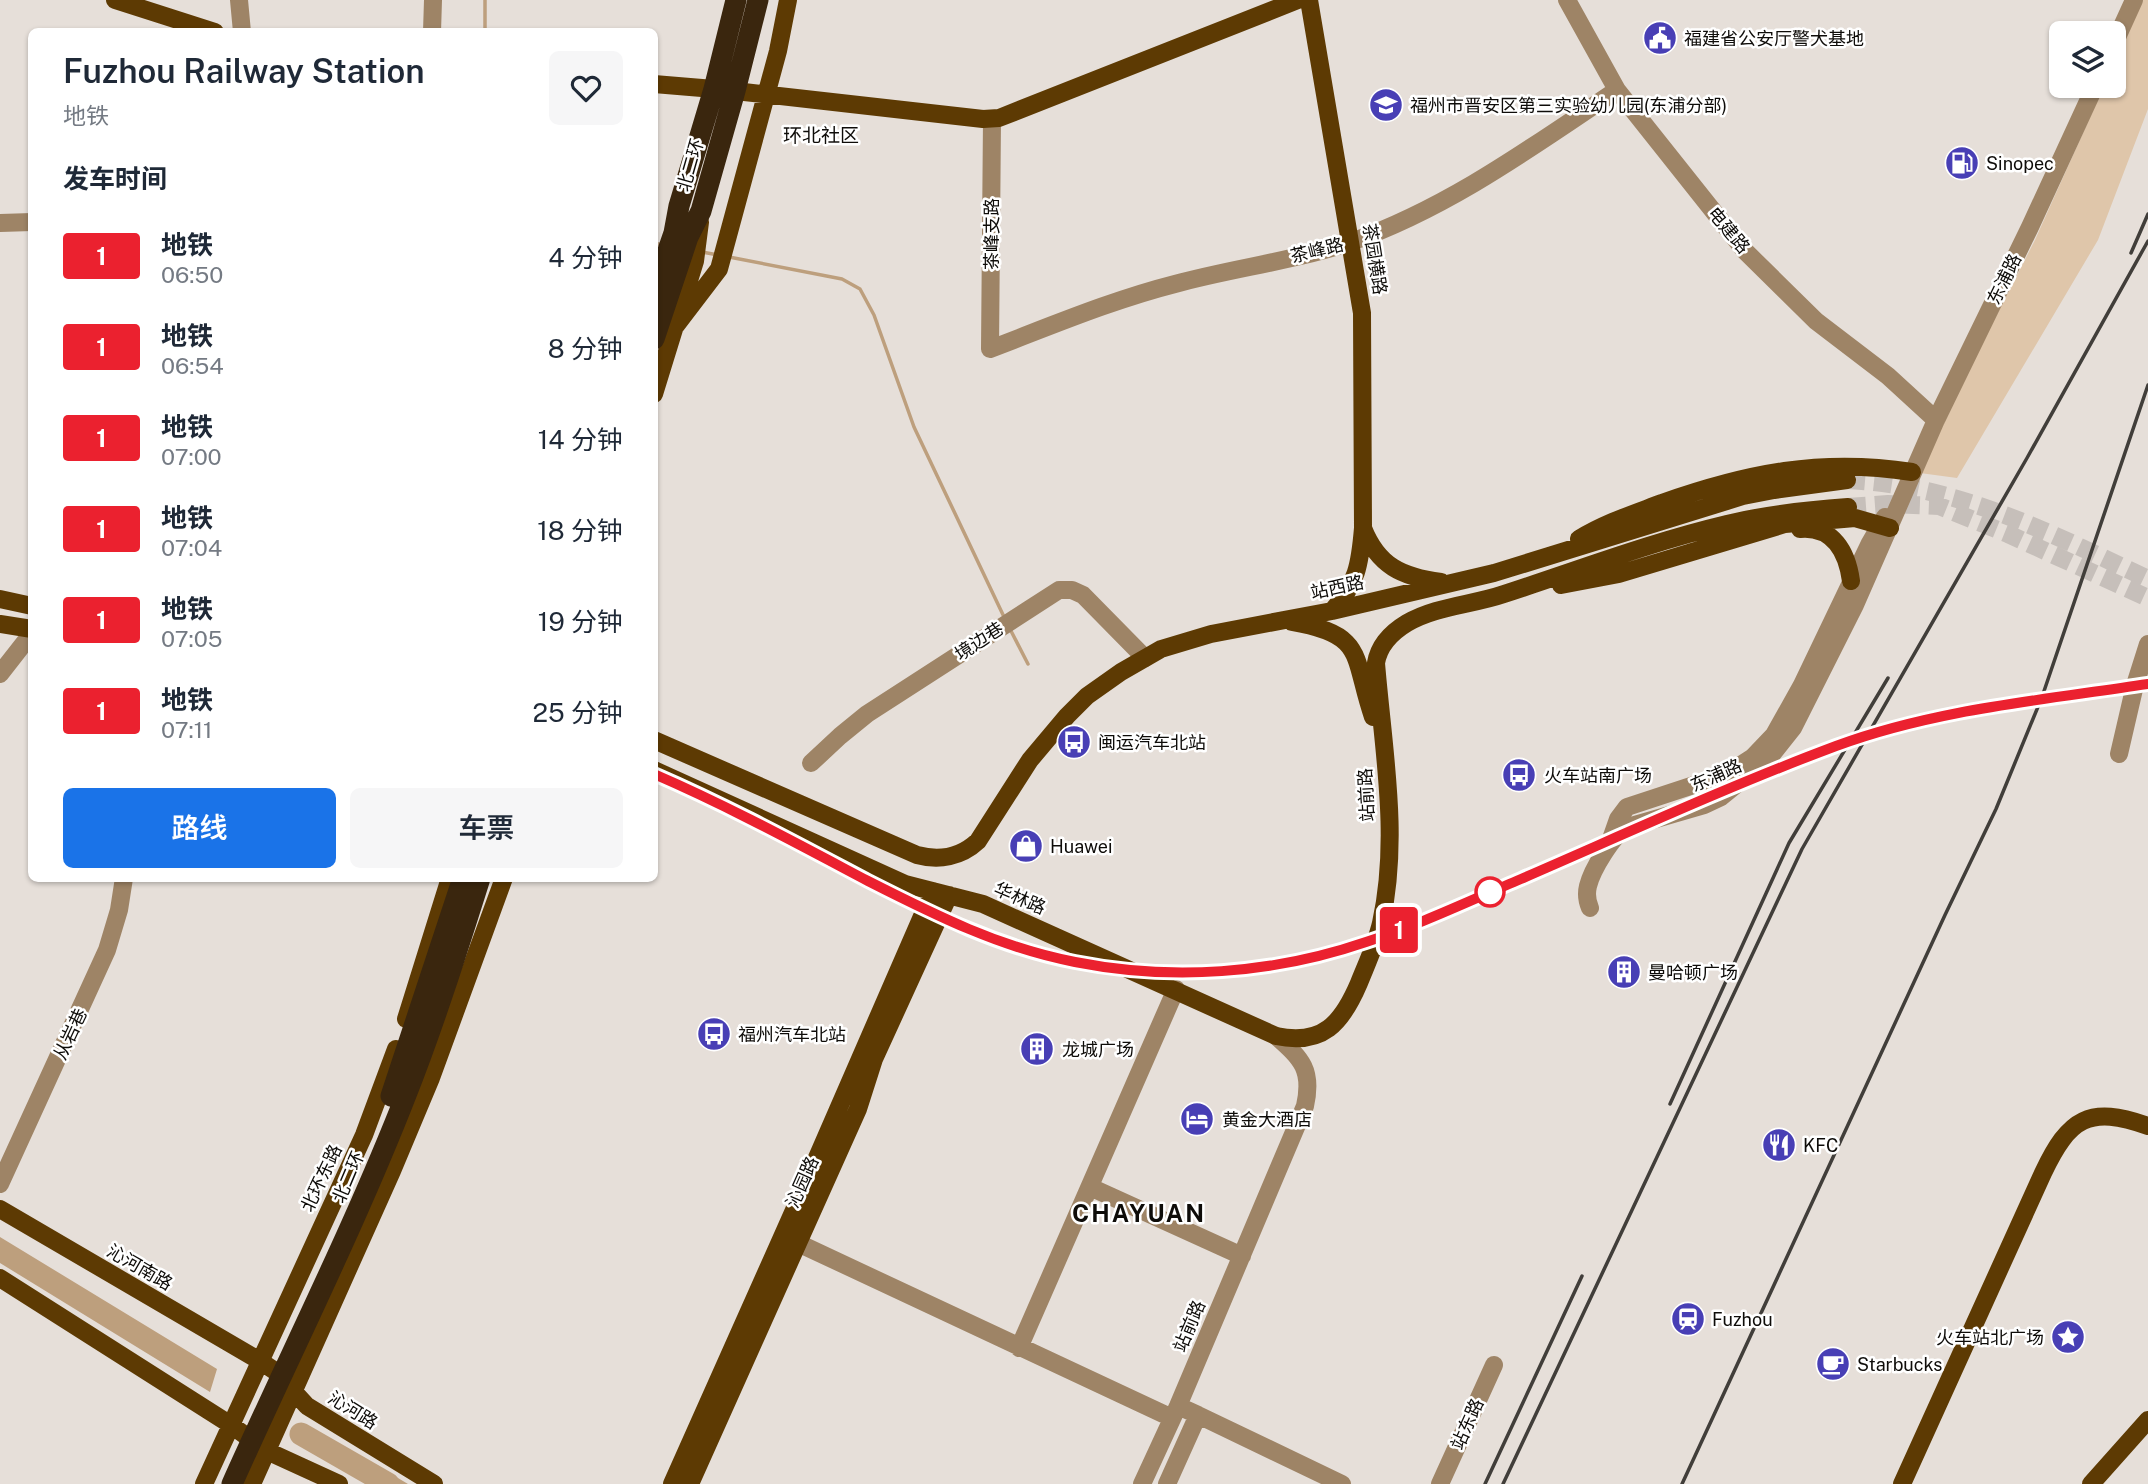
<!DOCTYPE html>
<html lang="zh">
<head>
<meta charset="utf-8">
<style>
	:root { --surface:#fff; --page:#f6f6f7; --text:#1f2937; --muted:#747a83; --accent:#1a73e8 }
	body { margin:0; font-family:"Public Sans","Noto Sans SC",sans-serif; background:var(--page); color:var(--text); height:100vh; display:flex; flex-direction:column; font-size:26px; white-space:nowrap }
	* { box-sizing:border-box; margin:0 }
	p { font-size:23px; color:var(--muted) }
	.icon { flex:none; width:38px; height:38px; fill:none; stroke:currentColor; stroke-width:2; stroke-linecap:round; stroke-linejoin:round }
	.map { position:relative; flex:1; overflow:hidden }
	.drawer { position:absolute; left:28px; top:28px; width:630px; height:854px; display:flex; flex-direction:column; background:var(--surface); border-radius:10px; box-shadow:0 2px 5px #0004 }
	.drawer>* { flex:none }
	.badge { padding:0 14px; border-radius:5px; font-size:24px; line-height:46px }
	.fabs { position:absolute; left:2049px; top:21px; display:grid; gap:14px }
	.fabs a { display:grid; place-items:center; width:77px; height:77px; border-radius:10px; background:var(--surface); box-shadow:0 2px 5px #0004; font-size:35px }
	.map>.badge { position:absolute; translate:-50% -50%; box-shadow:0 0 0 4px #fff }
	h2 { padding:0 35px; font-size:26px; line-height:63px }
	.round { display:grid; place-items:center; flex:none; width:74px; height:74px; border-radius:10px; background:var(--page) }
	.head { display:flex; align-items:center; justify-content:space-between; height:119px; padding:0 35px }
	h1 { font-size:33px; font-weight:600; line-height:52px }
	.cta { display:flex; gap:14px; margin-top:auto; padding:14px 35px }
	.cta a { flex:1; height:80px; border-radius:10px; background:var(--accent); color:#fff; font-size:28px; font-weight:600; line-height:80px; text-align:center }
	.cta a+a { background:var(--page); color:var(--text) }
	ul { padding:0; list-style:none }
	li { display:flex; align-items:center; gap:21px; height:91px; padding:0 35px }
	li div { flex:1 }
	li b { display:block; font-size:26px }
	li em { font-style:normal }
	li .badge { min-width:77px; font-weight:700; text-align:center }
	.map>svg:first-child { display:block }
	.green { fill:#dfc6aa }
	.water { fill:#bd9f7d }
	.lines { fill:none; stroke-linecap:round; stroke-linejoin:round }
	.stream { stroke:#bd9f7d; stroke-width:3.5 }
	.river { stroke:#bd9f7d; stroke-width:23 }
	.major-tunnel { stroke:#c6bfba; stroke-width:18; stroke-dasharray:18 9; stroke-linecap:butt }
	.minor { stroke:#9e8466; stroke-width:18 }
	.major { stroke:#5d3a03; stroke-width:18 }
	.highway { stroke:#3a260e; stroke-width:21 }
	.rail { stroke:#413e3a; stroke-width:3.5 }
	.highway-bridge { stroke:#3a260e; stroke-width:21 }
	.line-casing { stroke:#fff; stroke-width:16 }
	.line { stroke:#eb212f; stroke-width:10 }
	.stop-dot { fill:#fff; stroke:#eb212f; stroke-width:3.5 }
	.labels { text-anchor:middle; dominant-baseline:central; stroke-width:5; stroke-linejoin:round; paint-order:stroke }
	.poi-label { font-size:18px; fill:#0e0c09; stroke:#fff; text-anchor:start }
	.street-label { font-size:18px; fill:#0e0c09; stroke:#fff }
	.neighbourhood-label { font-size:19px; fill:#0e0c09; stroke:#fff }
	.district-label { font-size:24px; font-weight:bold; letter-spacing:2px; fill:#0e0c09; stroke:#fff }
</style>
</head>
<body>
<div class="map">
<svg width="2148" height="1484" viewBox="0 0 2148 1484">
	<rect width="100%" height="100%" fill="#e6dfd9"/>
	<path class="green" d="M2143,0H2148V109L2098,240L1957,478L1920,473L1987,334L2035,240L2104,86H2114V63Z"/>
	<path class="water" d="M0,1237L217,1369L210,1392L0,1263Z
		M361,1456L408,1484H366L352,1475Z"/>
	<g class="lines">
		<path class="stream" d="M485,32V0
			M654,243L663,245
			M702,252L718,255
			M729,257L842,279L860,289L874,315L914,427L1005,619
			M1010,629L1028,664"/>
		<path class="river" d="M301,1434L388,1484"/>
		<path class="major-tunnel" d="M1847,480C1958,485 2050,533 2148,579
			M1848,507L1888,504L1939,506L2008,534L2148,598"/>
		<path class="minor" d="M239,0L242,32
			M1567,0L1617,90L1745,251L1816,321L1888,376L1936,420
			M432,32L433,0
			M2114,44L2134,0
			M992,119L990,349C1051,326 1112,300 1175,284C1233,268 1294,261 1351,242C1448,208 1532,147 1617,90
			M0,223L32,222
			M0,674L32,633
			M2119,754L2135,685L2148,644
			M811,763L840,736L867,714L1059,590H1072L1083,595L1145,658
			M1611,839L1618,819L1627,807L1709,780L1736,768L1753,757L1774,735L1802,685L1870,543L1885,517
			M1590,908C1587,901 1586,894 1588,886C1592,870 1613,834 1628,827L1704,805L1721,797L1769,758L1793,728L1855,605L1936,420L2030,227L2095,86
			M0,1184L107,950L119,910L124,878
			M1090,1187L1242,1256
			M785,1237L1172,1418
			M1019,1348L1176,989
			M1198,1415L1342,1484
			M1142,1484L1178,1406L1305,1106C1313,1070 1302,1059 1276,1036
			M1167,1484L1198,1415L1187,1410
			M1440,1484L1494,1365"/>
		<path class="major" d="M115,0L215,32
			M1309,0L1362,313L1363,528C1360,564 1357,584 1332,611
			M654,84L714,89
			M735,91L983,119L999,118L1298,0
			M674,328L719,269L778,51L788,0
			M654,394L695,261L700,222
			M1363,528C1378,566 1402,577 1441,582
			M1800,529C1833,526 1847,552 1851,581
			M1579,539C1605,523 1633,514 1662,503C1747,473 1821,458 1912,472
			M1561,585L1619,574L1785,524L1855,518L1890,528
			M0,599L32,606
			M1292,622C1367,635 1352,656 1373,717
			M0,624L32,629
			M654,740L917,855C939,861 961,857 978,841L1030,760L1067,716L1087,696L1121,672L1161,649L1211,634L1332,611L1494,573L1743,496L1774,490L1847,480
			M654,770L905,884L983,904L1276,1036C1323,1046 1342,1023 1359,983C1367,963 1376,944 1381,923C1400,837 1383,749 1376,663C1379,645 1392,632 1407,623C1436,606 1472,605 1504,594C1578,570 1651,542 1727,524C1767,514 1807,510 1848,507
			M406,1019L450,878
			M0,1209L260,1361L275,1371L307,1406L434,1484
			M0,1278L231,1425L267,1451L339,1484
			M204,1484L364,1135L396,1049
			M252,1484L392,1171L431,1078L504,878
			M672,1484L803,1190L933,891
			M690,1484L858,1109L874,1059L949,895
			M1902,1484L2043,1173C2069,1118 2089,1105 2148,1126
			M2091,1484L2148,1420"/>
		<path class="highway" d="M654,291L674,233L679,206L714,89L736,0
			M654,339L688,237L701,211L735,91L758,0"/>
		<path class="rail" d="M2131,253L2148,214
			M1670,1104L1789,843L1888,678
			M1485,1484L1582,1276
			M1503,1484L1802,849L2027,458L2148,241
			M1682,1484L1945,915L1996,809L2042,697L2148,385"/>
		<path class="highway-bridge" d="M391,1096L463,878
			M232,1484C290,1354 354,1228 406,1095C434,1024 457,951 480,878"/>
	</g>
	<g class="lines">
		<g class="line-casing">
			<path id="line" d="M654,774C728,806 798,844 868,881C935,915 1001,948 1075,962C1171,981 1273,974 1366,942C1419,925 1469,901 1521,879C1625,834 1729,786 1836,746C1936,709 2044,700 2148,684"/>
		</g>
		<use href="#line" class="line"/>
	</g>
	<defs>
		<g id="civic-disc" transform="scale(1.75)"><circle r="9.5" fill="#483fb5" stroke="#fff"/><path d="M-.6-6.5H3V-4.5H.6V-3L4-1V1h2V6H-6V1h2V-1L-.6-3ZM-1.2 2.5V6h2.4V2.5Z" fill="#fff"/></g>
		<g id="school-disc" transform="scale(1.75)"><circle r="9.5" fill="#483fb5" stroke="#fff"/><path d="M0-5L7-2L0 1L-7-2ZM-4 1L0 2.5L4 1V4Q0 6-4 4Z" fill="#fff"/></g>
		<g id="fuel-disc" transform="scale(1.75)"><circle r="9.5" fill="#483fb5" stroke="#fff"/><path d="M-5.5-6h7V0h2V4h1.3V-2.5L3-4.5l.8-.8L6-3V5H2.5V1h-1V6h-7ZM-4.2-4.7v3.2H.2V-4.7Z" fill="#fff"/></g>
		<g id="bus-disc" transform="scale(1.75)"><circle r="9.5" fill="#483fb5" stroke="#fff"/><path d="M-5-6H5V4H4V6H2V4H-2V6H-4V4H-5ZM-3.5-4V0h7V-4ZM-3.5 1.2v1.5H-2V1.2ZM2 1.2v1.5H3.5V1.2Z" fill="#fff"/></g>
		<g id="shop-disc" transform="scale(1.75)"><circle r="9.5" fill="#483fb5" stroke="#fff"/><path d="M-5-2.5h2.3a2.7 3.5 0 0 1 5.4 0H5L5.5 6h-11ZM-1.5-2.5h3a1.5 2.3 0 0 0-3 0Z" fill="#fff"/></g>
		<g id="building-disc" transform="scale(1.75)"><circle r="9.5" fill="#483fb5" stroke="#fff"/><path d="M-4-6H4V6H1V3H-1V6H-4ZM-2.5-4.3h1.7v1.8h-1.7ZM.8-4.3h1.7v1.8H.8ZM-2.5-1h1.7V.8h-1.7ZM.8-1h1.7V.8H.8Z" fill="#fff"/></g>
		<g id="hotel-disc" transform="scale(1.75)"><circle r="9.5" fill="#483fb5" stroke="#fff"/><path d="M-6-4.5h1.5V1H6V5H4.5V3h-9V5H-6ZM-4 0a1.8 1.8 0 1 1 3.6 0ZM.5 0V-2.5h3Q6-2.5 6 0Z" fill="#fff"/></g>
		<g id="restaurant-disc" transform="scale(1.75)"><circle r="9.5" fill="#483fb5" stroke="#fff"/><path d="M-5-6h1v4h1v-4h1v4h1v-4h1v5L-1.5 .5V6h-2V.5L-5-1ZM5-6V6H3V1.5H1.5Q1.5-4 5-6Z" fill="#fff"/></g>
		<g id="station-disc" transform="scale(1.75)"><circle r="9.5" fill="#483fb5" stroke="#fff"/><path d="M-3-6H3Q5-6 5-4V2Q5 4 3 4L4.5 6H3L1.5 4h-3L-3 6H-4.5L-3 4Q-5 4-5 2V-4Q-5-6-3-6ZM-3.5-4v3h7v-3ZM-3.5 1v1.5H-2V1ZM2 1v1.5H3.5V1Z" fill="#fff"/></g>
		<g id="sight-disc" transform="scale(1.75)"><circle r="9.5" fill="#483fb5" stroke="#fff"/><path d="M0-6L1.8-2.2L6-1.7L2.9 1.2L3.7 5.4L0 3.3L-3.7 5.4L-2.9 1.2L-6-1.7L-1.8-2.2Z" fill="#fff"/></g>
		<g id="cafe-disc" transform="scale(1.75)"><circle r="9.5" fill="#483fb5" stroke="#fff"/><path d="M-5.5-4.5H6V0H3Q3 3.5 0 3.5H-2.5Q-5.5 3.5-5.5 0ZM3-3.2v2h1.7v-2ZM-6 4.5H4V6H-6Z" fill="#fff"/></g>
	</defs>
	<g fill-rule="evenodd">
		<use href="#civic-disc" x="1660" y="38"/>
		<use href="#school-disc" x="1386" y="105"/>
		<use href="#fuel-disc" x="1962" y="163"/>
		<use href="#bus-disc" x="1074" y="742"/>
		<use href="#bus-disc" x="1519" y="775"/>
		<use href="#shop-disc" x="1026" y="846"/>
		<use href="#building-disc" x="1624" y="972"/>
		<use href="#bus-disc" x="714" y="1034"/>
		<use href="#building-disc" x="1037" y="1049"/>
		<use href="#hotel-disc" x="1197" y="1119"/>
		<use href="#restaurant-disc" x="1779" y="1145"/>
		<use href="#station-disc" x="1688" y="1319"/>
		<use href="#sight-disc" x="2068" y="1337"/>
		<use href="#cafe-disc" x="1833" y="1364"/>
	</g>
	<circle class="stop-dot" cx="1490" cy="892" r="14"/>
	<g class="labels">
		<g class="poi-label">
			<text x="1684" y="38">福建省公安厅警犬基地</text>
			<text x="1410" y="105">福州市晋安区第三实验幼儿园(东浦分部)</text>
			<text x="1986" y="163">Sinopec</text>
			<text x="1098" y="742">闽运汽车北站</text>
			<text x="1544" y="775">火车站南广场</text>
			<text x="1050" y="846">Huawei</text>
			<text x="1648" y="972">曼哈顿广场</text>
			<text x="738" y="1034">福州汽车北站</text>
			<text x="1062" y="1049">龙城广场</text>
			<text x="1222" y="1119">黄金大酒店</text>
			<text x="1803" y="1145">KFC</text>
			<text x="1712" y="1319">Fuzhou</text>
			<text x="2044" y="1337" text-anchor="end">火车站北广场</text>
			<text x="1857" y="1364">Starbucks</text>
		</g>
		<g class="street-label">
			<text transform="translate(690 165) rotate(-74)">北二环</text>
			<text transform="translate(1729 230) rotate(50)">电建路</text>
			<text transform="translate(991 234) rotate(-90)">茶峰支路</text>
			<text transform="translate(1317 250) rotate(-14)">茶峰路</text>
			<text transform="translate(1375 259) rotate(81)">茶园横路</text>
			<text transform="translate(2004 279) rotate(-64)">东浦路</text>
			<text transform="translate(1337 587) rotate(-12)">站西路</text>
			<text transform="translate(979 641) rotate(-33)">境边巷</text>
			<text transform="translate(1716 775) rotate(-24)">东浦路</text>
			<text transform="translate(1366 795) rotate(-93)">站前路</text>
			<text transform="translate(1020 898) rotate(23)">华林路</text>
			<text transform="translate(70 1034) rotate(-65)">从岩巷</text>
			<text transform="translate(348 1177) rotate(-67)">北二环</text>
			<text transform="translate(321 1178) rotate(-65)">北环东路</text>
			<text transform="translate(802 1182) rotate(-66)">沁园路</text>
			<text transform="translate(140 1267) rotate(30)">沁河南路</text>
			<text transform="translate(1189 1326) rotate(-67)">站前路</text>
			<text transform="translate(353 1410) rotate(32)">沁河路</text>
			<text transform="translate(1467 1424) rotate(-66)">站东路</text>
		</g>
		<g class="neighbourhood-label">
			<text x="821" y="135">环北社区</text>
		</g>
		<g class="district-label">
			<text x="1139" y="1213">CHAYUAN</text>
		</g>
	</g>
</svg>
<div class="fabs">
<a><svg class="icon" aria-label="layers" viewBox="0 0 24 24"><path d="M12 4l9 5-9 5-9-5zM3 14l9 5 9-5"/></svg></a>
</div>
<b class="badge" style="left:1399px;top:930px;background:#eb212f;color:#fff">1</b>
<section class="drawer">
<div class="head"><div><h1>Fuzhou Railway Station</h1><p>地铁</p></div><a class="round"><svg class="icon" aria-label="heart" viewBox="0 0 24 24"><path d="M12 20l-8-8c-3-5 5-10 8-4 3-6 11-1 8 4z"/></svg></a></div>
<h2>发车时间</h2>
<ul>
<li><span class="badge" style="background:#eb212f;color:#fff">1</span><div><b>地铁</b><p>06:50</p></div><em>4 分钟</em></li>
<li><span class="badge" style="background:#eb212f;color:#fff">1</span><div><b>地铁</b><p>06:54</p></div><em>8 分钟</em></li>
<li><span class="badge" style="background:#eb212f;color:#fff">1</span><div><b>地铁</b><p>07:00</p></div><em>14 分钟</em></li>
<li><span class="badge" style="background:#eb212f;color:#fff">1</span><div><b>地铁</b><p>07:04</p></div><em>18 分钟</em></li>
<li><span class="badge" style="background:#eb212f;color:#fff">1</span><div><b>地铁</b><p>07:05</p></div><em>19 分钟</em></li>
<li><span class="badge" style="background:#eb212f;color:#fff">1</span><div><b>地铁</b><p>07:11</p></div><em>25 分钟</em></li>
</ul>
<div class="cta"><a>路线</a><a>车票</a></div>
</section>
</div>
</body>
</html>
